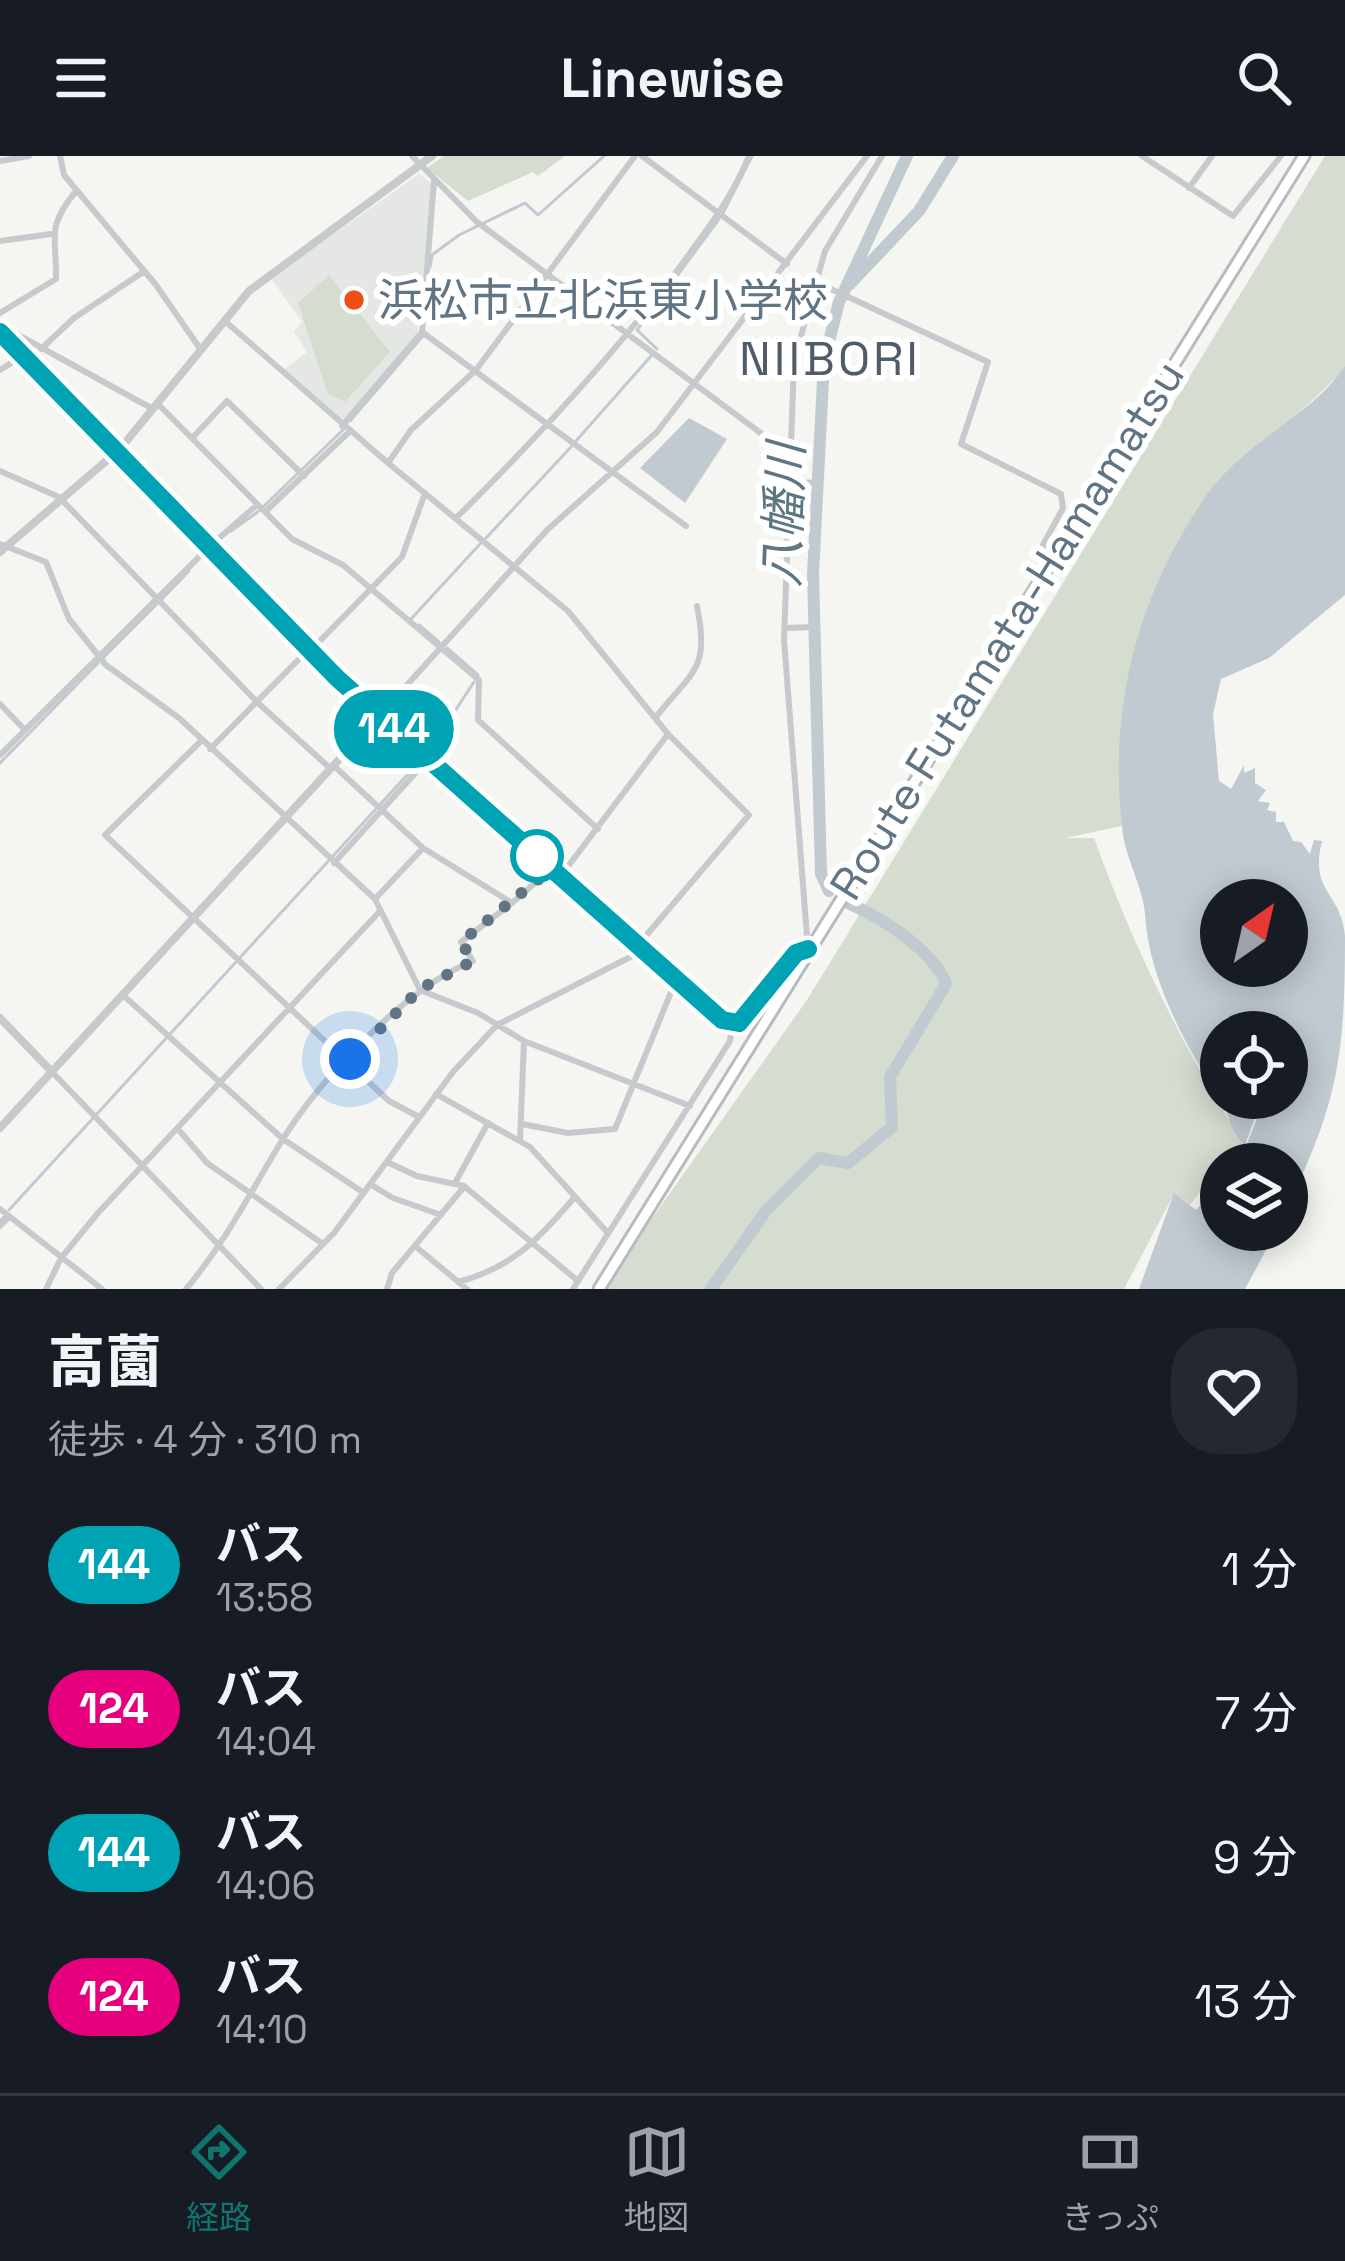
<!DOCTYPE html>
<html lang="ja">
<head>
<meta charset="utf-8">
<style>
	:root { --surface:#171b24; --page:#242831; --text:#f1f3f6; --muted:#9ea1a6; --line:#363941; --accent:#0f766e }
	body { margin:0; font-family:"Space Grotesk","Noto Sans JP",sans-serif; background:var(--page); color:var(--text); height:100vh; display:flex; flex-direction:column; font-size:45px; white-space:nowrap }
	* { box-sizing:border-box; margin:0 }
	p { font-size:39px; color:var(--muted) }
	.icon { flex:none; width:66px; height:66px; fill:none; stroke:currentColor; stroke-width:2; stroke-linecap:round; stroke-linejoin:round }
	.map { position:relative; height:1133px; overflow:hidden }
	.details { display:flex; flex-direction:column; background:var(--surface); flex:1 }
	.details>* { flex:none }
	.badge { padding:0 24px; border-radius:39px; font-size:42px; line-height:78px }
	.needle { width:78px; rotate:34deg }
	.buttons { position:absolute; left:1200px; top:723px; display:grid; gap:24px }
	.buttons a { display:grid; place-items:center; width:108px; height:108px; border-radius:50%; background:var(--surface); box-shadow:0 6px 30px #0003; font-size:60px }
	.you { position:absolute; width:60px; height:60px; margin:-30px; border:9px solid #fff; border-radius:50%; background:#1a73e8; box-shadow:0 0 0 18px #1a73e833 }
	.map>.badge { position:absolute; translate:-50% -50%; box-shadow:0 0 0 6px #fff }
	.round { display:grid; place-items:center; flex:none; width:126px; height:126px; border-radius:48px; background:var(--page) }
	.headline { display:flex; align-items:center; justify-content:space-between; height:204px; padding:0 48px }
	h1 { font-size:57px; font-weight:800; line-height:90px }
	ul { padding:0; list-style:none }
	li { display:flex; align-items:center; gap:36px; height:144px; padding:0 48px }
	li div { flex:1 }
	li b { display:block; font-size:45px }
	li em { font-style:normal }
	li .badge { min-width:132px; font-weight:700; text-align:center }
	header { display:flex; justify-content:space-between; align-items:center; height:156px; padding:0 48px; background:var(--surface); font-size:54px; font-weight:800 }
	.tab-bar { display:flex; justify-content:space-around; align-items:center; height:168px; border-top:3px solid var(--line); background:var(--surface); font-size:33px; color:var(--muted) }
	.tab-bar a { display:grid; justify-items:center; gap:6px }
	.tab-bar .on { color:var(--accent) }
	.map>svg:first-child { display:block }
	.built { fill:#e5e7e4 }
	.green { fill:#d5ddd1 }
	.water { fill:#c0cad0; fill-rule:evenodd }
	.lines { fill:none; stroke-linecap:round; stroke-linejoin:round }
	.stream { stroke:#c0cad0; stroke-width:3 }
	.river { stroke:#c0cad0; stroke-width:12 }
	.secondary-casing { stroke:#b6bbc0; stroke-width:15 }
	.minor { stroke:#c7cacd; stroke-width:6 }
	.tertiary { stroke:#c7cacd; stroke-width:8 }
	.secondary { stroke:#fff; stroke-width:9 }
	.line-casing { stroke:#fff; stroke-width:27 }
	.line { stroke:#00a3b4; stroke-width:18 }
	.walk { stroke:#617484; stroke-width:12; stroke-dasharray:0 21.6 }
	.poi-dot { fill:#f14e15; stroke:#fff; stroke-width:4.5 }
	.stop-dot { fill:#fff; stroke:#00a3b4; stroke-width:6 }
	.labels { text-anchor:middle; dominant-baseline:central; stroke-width:12; stroke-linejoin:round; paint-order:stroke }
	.poi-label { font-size:45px; fill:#617484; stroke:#fff; text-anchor:start }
	.street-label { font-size:45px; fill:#617484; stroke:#fff }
	.neighbourhood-label { font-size:48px; letter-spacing:3px; fill:#505d69; stroke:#fff }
	.water-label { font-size:48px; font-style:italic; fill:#5d7782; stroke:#fff }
</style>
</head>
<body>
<header><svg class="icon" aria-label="menu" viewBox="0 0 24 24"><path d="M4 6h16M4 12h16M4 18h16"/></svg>Linewise<svg class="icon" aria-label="search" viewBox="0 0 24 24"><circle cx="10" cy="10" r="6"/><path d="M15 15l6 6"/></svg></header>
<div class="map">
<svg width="1345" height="1133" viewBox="0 0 1345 1133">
	<rect width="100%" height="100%" fill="#f5f5f1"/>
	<path class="built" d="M419,18L433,28L417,179L343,266L284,214L307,196L294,175L302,166L271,122Z"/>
	<path class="green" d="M444,0H565L538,20L533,16L468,45L427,12Z
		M1325,0H1345V213L1194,357L1120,593L1122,670L1065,682H1094C1133,790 1182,891 1245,989L1221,1008L1190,1049L1174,1038L1124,1133H602L807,844Z
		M329,119L390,196L345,246L328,238L298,147Z"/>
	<path class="water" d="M1345,210V439L1269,502L1221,523L1213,558L1219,625L1231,633L1244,609V617L1255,612V627L1266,634L1258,645L1270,647L1267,654L1276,656V666H1284L1293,685L1301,686L1310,698L1314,684L1322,685C1309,737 1341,735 1345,780C1345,899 1338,947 1287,1051V1008H1239L1265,942H1287V876H1221V942H1262L1245,989C1229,975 1230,957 1219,941C1185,890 1148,820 1145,758C1143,732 1127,705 1123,679C1107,557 1136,441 1206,340C1243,286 1309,263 1345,210ZM1221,744H1287V810H1221Z
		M689,262L727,283L685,347L640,312Z
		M1221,1027V1074H1277L1245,1133H1139L1174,1037L1196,1054Z"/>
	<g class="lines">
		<path class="stream" d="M723,57L752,0
			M430,111L432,99L459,79L525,47L538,59L604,0
			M657,193L637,174L719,63
			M350,265L422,181
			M576,285L651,200
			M263,351L345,272
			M231,375L259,355
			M486,382L571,291
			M162,443L189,415
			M411,463L480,388
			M419,469L439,486
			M447,492L478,519
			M103,502L157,448
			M428,596L474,526
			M0,607L98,507
			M9,1054L419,606
			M0,1065L4,1061"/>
		<path class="river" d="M849,129L919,55L953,0
			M829,735L821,718L813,418L824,205L839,146L907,0
			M711,1133L765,1056L819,1002L848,1007L892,971L890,921L946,828C934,795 882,762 850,748"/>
		<g class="secondary-casing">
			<path id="secondary" d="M0,176L337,522L722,864L739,867L796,797L808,793
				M599,1133L1304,0"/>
		</g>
		<path class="minor" d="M60,0L64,19L156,129L201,194
			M412,0L477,66L774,287L783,372
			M635,0L476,214L411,274L388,307L568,455L668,578L749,659L638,789
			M642,0L787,108
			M1142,0L1233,60L1281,0
			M0,5L29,0
			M1189,32L1212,0
			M0,85L51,78
			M816,126L988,206L961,288L1061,338L1063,352L1043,389L1050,405
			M0,157L56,123C57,81 45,73 76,35
			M226,166L388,307
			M0,169L153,253
			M422,176L686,370
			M41,193L74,162L143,116
			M0,214L22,200
			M158,248L292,383L343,409L479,524L478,564L598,673
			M342,270L422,176L434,24
			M194,280L227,245L304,320
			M0,315L59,341L257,546L331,613
			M789,326L820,327
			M265,356L349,276
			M456,362C535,284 609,205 676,116C704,78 731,44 749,0
			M0,388L46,406L69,463L106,509L179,562L375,743L420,834L478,857L524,885L520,984
			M784,472L816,471
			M310,495L402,401L425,337
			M0,548L25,574
			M379,560L547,374L657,276L867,0
			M656,561C693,514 710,514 697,450
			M201,585L105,679L389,945L419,961
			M210,593L308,494
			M0,599L210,390L257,349
			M334,610L423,692L512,747L551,713
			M334,707L428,603
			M560,721L668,578
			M375,743L423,692
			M808,793L784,484L794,205L825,95L882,0
			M124,840L283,983L364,1037
			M524,885L690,950
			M53,917L261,1133
			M436,938L530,991L608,1077
			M522,968L568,977L615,973L676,824
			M178,973L207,1007L323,1088
			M387,1006L417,1020L464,1030L578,1125
			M456,1025L488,967
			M370,1028L393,1042L441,1059
			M0,1053L102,1133
			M0,1070L9,1061
			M415,1090L467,1133
			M458,1126C511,1112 538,1084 573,1043
			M46,1133L61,1102L98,1057L380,755
			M186,1133C225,1087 250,1037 281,986C320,923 405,832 473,805L461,786L512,747
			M279,1133L334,1077L453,916L497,869L642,795
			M387,1133L392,1117L464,1031
			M573,1133L730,885L732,868"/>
		<path class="tertiary" d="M0,396L120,293L249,135L432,0
			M0,862L53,917
			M0,972L379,560"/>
		<use href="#secondary" class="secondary"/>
	</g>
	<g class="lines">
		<g class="line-casing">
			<path id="line" d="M0,176L337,522L722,864L739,867L796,797L808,793"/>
		</g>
		<use href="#line" class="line"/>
		<path class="walk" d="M350,903L420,833L473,805L461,786L551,713L537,700"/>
	</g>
	<circle class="poi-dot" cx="354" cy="144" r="12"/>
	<circle class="stop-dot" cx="537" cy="700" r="24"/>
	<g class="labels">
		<g class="poi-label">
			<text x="378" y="144">浜松市立北浜東小学校</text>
		</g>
		<g class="street-label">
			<text transform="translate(1007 474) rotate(-58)">Route Futamata-Hamamatsu</text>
		</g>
		<g class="neighbourhood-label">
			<text x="830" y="202">NIIBORI</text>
		</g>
		<g class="water-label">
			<text transform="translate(784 359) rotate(-88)">八幡川</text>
		</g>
	</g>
</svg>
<div class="buttons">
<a><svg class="needle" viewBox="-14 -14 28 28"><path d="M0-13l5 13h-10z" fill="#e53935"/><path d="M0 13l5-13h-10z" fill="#9ea1a6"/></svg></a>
<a><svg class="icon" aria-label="locate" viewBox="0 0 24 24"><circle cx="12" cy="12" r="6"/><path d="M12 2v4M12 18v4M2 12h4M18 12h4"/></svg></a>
<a><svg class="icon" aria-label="layers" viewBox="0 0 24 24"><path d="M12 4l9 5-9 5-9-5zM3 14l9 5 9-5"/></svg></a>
</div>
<div class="you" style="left:350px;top:903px"></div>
<b class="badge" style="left:394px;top:573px;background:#00a3b4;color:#fff">144</b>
</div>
<section class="details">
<div class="headline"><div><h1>高薗</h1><p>徒歩 · 4 分 · 310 m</p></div><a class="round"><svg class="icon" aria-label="heart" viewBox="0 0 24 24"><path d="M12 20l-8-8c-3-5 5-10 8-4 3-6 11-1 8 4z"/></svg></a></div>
<ul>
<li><span class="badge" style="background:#00a3b4;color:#fff">144</span><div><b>バス</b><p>13:58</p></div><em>1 分</em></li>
<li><span class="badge" style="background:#e6007e;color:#fff">124</span><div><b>バス</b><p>14:04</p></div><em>7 分</em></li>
<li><span class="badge" style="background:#00a3b4;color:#fff">144</span><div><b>バス</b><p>14:06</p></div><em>9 分</em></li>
<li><span class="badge" style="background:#e6007e;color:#fff">124</span><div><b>バス</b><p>14:10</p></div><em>13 分</em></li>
</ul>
</section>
<nav class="tab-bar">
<a class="on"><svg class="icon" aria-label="directions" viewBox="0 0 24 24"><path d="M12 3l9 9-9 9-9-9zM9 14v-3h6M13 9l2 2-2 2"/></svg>経路</a>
<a><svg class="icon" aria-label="map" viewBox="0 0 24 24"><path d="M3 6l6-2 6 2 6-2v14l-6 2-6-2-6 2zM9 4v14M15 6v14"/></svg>地図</a>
<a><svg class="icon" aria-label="tickets" viewBox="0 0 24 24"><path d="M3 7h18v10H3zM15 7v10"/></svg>きっぷ</a>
</nav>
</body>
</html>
